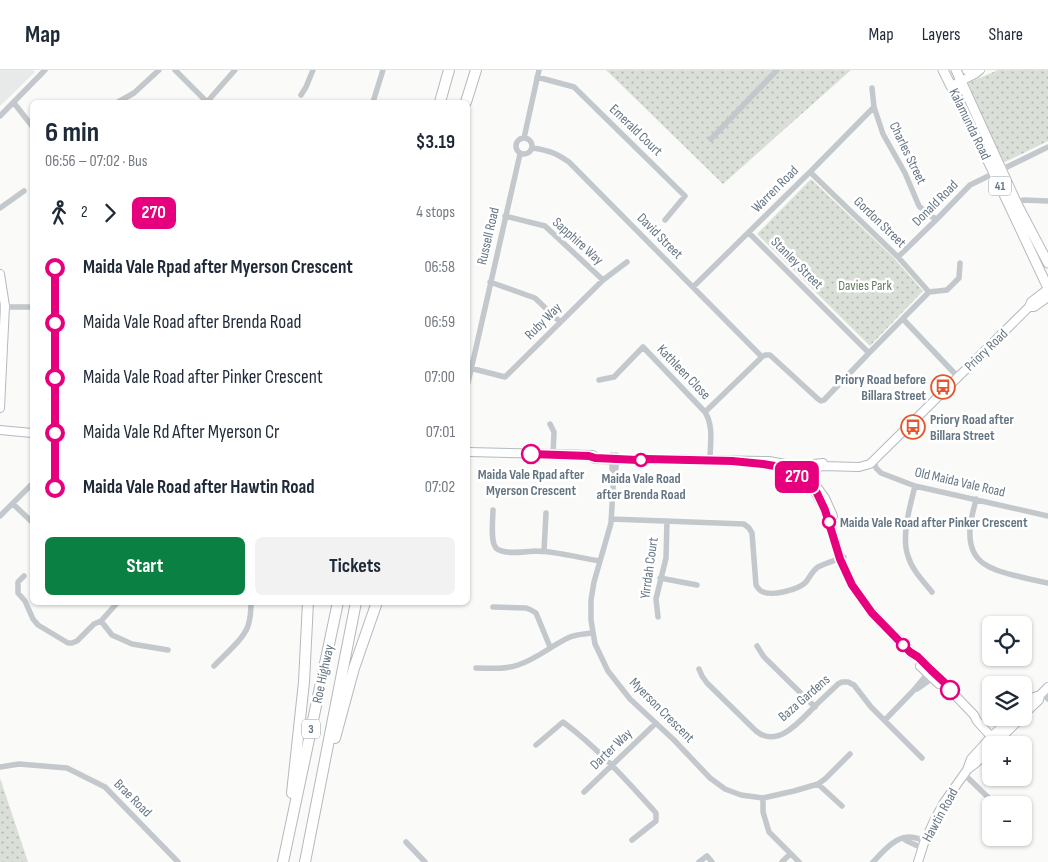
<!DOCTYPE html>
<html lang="en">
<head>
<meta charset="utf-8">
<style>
	:root { --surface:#fff; --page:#f2f2f3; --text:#1f2937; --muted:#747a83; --line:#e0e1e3; --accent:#0b8043 }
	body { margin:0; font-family:"Sofia Sans Condensed",sans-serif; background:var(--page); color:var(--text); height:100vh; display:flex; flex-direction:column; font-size:19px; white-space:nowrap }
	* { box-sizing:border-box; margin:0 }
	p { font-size:16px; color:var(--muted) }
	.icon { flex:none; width:28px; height:28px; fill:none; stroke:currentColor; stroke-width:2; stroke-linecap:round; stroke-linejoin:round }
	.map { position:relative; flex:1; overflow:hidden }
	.details { position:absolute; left:30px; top:30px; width:440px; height:505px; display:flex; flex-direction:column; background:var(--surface); border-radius:8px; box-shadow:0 1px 4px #0004 }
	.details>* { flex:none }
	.badge { padding:0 10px; border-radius:8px; font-size:18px; line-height:32px }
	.fabs { position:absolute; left:982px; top:546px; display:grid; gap:10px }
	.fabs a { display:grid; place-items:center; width:50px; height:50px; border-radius:8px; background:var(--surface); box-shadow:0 1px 4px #0004; font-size:25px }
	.map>.badge { position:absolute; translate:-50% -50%; box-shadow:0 0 0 2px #fff }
	.legs { display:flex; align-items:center; gap:8px; height:55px; padding:0 15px; font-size:16px }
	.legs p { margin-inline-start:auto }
	.summary { display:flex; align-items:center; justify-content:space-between; height:85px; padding:0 15px }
	h1 { font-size:28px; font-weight:700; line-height:38px }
	.button { display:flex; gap:10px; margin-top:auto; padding:10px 15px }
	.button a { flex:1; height:58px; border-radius:8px; background:var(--accent); color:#fff; font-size:20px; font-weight:700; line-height:58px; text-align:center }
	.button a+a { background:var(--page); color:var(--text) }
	ul { padding:0 15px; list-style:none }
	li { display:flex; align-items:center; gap:18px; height:55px; font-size:19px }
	li i { display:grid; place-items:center; width:8px; height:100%; margin:0 6px; background:currentColor }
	li i::after { content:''; width:12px; height:12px; margin:-6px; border:4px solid; border-radius:50%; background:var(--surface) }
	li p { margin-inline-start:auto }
	li:first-child i { background:linear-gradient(#0000 50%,currentColor 0) }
	li:last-child i { background:linear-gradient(currentColor 50%,#0000 0) }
	header { display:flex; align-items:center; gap:30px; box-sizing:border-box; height:70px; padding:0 25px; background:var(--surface); border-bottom:1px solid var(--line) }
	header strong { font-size:24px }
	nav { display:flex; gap:28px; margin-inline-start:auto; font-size:18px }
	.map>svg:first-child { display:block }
	.built { fill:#e8e9e9 }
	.park { fill:url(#park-dots) }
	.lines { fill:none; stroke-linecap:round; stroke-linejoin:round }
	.secondary-casing { stroke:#b3babf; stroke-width:10 }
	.primary-casing { stroke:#b5babe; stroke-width:11 }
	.highway-casing { stroke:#b4b9bd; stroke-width:12 }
	.street { stroke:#c3c8cc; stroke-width:5.5 }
	.secondary { stroke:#fff; stroke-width:8 }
	.primary { stroke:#fff; stroke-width:9 }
	.highway { stroke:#fff; stroke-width:10 }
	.line-1-casing { stroke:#fff; stroke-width:11 }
	.line-1 { stroke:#e6007e; stroke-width:8 }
	.stop-1-dot { fill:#fff; stroke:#e6007e; stroke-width:2.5 }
	.labels { text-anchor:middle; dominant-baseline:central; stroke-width:5; stroke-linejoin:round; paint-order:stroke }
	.shield { fill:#fff; stroke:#939fa8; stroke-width:1 }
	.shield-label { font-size:12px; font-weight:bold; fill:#657683 }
	.street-label { font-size:14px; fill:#657683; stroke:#fff }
	.park-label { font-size:14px; fill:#687a64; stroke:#fff }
	.poi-label { font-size:14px; font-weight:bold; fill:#657683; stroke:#fff; text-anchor:end }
	.stop-label { font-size:14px; font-weight:bold; fill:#657683; stroke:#fff }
</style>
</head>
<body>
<header>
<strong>Map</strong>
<nav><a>Map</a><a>Layers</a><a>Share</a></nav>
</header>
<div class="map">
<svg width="1048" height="792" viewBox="0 0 1048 792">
	<defs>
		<pattern id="park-dots" width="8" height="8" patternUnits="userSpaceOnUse" patternTransform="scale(1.25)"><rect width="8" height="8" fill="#dadfd7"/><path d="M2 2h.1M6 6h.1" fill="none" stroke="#b4b9b4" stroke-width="1.8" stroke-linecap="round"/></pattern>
	</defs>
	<rect width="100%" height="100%" fill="#fafaf8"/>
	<path class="built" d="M0,0H33L35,2L0,36Z"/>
	<path class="park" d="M606,0H851L723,114Z
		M998,0H1048V71L1003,93L968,13Z
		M811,109L894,188L923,221L870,276L757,164Z
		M0,708L28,792H0Z"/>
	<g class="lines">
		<g class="secondary-casing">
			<path id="secondary" d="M951,16L975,4L980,0
				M0,204L5,236L0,338
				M1029,237H1034L1048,227
				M0,360L32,363
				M468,382L593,385
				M589,386L595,389L638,390L647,389L769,391L801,397
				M806,396L814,394L823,393
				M778,397L789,401L796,407
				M812,404L815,399L822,396L859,397L870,394L1029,237L1031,232L1048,219
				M812,404L814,413L825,428L833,446
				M804,412L813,418L823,436L830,454L840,489L852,515L865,534L883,554L911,582L918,587L945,614L950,620L974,645L977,651L996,672
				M920,596L939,614
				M1024,636L1034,627L1040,625
				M1024,644L1039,630L1040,625L1048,617
				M994,675L1021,648
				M968,699L976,693L991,677
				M918,792L924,773L934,751L943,734L967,700L971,689L991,667L1011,648"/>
		</g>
		<g class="primary-casing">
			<path id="primary" d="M943,0L994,103L1048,218
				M956,0L1017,134L1048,193
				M967,0L974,1"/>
		</g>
		<g class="highway-casing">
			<path id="highway" d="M440,32L449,0
				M466,32L476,0
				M335,668L354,598L377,532
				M292,723L304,612L308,532
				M283,792L338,532
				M305,792L356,532"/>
		</g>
		<path class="street" d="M175,0L207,32L235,0
			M537,7L574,17L685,126L665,150
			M872,18L874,37L883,64L905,103L919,136L930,146L937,149
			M301,25L306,17L313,0
			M118,32L134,23L159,0
			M373,32L383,0
			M14,33L32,56
			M0,46L45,0
			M516 76a8 8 0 1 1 16 0a8 8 0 1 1-16 0Z
			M524,68L539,0
			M711,69L777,0
			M532,78C548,80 556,83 569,92L762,287
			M810,102L898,187L929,222
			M1017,134L1023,130L1048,131
			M0,138L24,121
			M505,146L545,156L603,210
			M749,163L869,283
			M898,187L937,149L970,115L1048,77
			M490,212L535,228L560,252
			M693,217L810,102L874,37
			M1,237H32
			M903,249L958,307
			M470,298L505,307L603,210L627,192
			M599,310L614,307L643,277L705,342
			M468,313L520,84
			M550,354L554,362L553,385
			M612,385V399L614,402
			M616,385V398L614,402L611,453L594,512L591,530V550L595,574L608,601L630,629L674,670L710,708L725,719L741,725L763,728L794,721L818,714L825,709L850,684
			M710,390C710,373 714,357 705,342L762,287L765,285H770L818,329L821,331L824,330L869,283L929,222L947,220L959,208L960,193
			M874,391L876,398L881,403L915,416L1048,446
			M915,416C910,436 901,467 908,486C912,500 923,511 932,522
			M976,429C974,439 970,450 970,460C968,493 991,500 1017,506C1028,509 1038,511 1048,513
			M13,434L32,452
			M493,440C493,449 490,471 496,478C503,485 525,482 535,481C555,481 580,488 600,491
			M0,446L32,414
			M611,449L744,454L749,458L752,463L756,515C758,518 758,519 761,521C771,527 798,520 806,512C810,507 812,501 818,497C826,493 836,490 844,487
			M544,481L546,443
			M24,506L18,512V523L25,531L33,549L38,555L68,573H72L77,571L94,554L101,551L118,532
			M660,508L697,515
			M493,537L526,538L531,540L536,543L550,577
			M658,547L656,529L666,488L667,451
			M101,551L112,565L132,574L168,580
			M757,576L764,587L815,637
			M214,596C224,585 243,570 248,556C250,550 251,540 251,532
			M476,598C489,598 505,600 518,595C537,589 552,575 570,567C577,564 585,564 592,563
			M699,599L702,606L707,613L756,661C778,679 801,650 815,636C823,628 831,621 838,614L842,612H848L854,615L871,637L922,688
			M917,619L934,607
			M1042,623L1048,629
			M885,650L913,621L929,602
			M536,675L563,652C598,678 627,711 656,743V751L632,770
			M0,697L19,694L67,698L105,717L178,792
			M964,704L996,735
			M818,714L842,736
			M584,722L656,653
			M763,728V742L769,762L799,792
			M1024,767L1027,771
			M903,768L907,771L922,778
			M406,772L425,792
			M699,792L707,786L712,792
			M782,792L790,784
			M873,792C882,783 894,767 909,767C914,767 920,769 925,771"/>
		<use href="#secondary" class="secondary"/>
		<use href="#primary" class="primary"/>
		<use href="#highway" class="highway"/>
	</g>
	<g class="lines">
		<g class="line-1-casing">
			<path id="line-1" d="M531,384L589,386L595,388L638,390L646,389L732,391L763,394L775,396L789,401L800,411L807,413L816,421L825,440L840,489L852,515L872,543L910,582L918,587L931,600L946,614L950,620"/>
		</g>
		<use href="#line-1" class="line-1"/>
	</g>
	<defs>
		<g id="bus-ring" transform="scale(1.25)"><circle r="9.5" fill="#fff" stroke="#e4572e" stroke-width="1.5"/><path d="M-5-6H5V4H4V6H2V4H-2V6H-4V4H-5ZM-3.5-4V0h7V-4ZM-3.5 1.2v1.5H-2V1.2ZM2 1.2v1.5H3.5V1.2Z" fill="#e4572e"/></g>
	</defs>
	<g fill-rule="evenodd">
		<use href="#bus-ring" x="943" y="317"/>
		<use href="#bus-ring" x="913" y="357"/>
	</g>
	<g class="stop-1-dot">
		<circle cx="531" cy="384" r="9"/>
		<circle cx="641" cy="390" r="6"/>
		<circle cx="829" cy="452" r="6"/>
		<circle cx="903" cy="575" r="6"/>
		<circle cx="950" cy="620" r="9"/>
	</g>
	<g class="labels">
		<g class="shield">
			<rect x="989" y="106.5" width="22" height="19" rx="4"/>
			<rect x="302" y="649.5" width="18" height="19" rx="4"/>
		</g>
		<g class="shield-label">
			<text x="1000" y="116">41</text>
			<text x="311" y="659">3</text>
		</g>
		<g class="street-label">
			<text transform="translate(970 54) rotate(64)">Kalamunda Road</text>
			<text transform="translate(636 60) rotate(44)">Emerald Court</text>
			<text transform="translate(908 83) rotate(64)">Charles Street</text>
			<text transform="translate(775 119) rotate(-45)">Warren Road</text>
			<text transform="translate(935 133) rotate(-45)">Donald Road</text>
			<text transform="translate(880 152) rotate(44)">Gordon Street</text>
			<text transform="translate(488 166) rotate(-77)">Russell Road</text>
			<text transform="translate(660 166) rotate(45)">David Street</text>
			<text transform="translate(578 171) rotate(42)">Sapphire Way</text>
			<text transform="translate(797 193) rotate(45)">Stanley Street</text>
			<text transform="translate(543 251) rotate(-45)">Ruby Way</text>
			<text transform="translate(986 280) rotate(-44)">Priory Road</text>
			<text transform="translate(684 302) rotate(46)">Kathleen Close</text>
			<text transform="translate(960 412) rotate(13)">Old Maida Vale Road</text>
			<text transform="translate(649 498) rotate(-82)">Yirrdah Court</text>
			<text transform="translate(323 604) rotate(-78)">Roe Highway</text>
			<text transform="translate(804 628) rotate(-41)">Baza Gardens</text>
			<text transform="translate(662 640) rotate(45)">Myerson Crescent</text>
			<text transform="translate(611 679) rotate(-44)">Darter Way</text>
			<text transform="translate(133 728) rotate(45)">Brae Road</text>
			<text transform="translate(940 745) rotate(-61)">Hawtin Road</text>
		</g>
		<g class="park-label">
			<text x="865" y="215">Davies Park</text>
		</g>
		<g class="poi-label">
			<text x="926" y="309">Priory Road before<tspan x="926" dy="16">Billara Street</tspan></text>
			<text x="930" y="349" text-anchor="start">Priory Road after<tspan x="930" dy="16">Billara Street</tspan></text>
		</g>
		<g class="stop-label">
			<text x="531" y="404">Maida Vale Rpad after<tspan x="531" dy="16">Myerson Crescent</tspan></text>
			<text x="641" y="408">Maida Vale Road<tspan x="641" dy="16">after Brenda Road</tspan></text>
			<text x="840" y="452" text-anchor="start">Maida Vale Road after Pinker Crescent</text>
		</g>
	</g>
</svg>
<div class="fabs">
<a><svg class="icon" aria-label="locate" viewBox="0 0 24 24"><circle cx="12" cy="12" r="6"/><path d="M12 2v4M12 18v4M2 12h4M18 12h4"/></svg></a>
<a><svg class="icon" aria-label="layers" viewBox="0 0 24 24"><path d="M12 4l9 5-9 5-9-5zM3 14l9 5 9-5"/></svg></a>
<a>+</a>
<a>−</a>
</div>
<b class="badge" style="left:797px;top:407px;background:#e6007e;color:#fff">270</b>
<section class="details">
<div class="summary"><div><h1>6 min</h1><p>06:56 – 07:02 · Bus</p></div><b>$3.19</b></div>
<div class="legs"><svg class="icon" aria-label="walk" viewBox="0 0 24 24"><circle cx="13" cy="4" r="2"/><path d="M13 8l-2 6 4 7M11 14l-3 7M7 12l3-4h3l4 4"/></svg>2<svg class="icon" aria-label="forward" viewBox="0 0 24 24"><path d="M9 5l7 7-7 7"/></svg><b class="badge" style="background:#e6007e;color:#fff">270</b><p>4 stops</p></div>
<ul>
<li><i style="color:#e6007e"></i><b>Maida Vale Rpad after Myerson Crescent</b><p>06:58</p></li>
<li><i style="color:#e6007e"></i><span>Maida Vale Road after Brenda Road</span><p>06:59</p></li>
<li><i style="color:#e6007e"></i><span>Maida Vale Road after Pinker Crescent</span><p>07:00</p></li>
<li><i style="color:#e6007e"></i><span>Maida Vale Rd After Myerson Cr</span><p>07:01</p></li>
<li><i style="color:#e6007e"></i><b>Maida Vale Road after Hawtin Road</b><p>07:02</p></li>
</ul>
<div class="button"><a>Start</a><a>Tickets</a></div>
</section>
</div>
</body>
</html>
